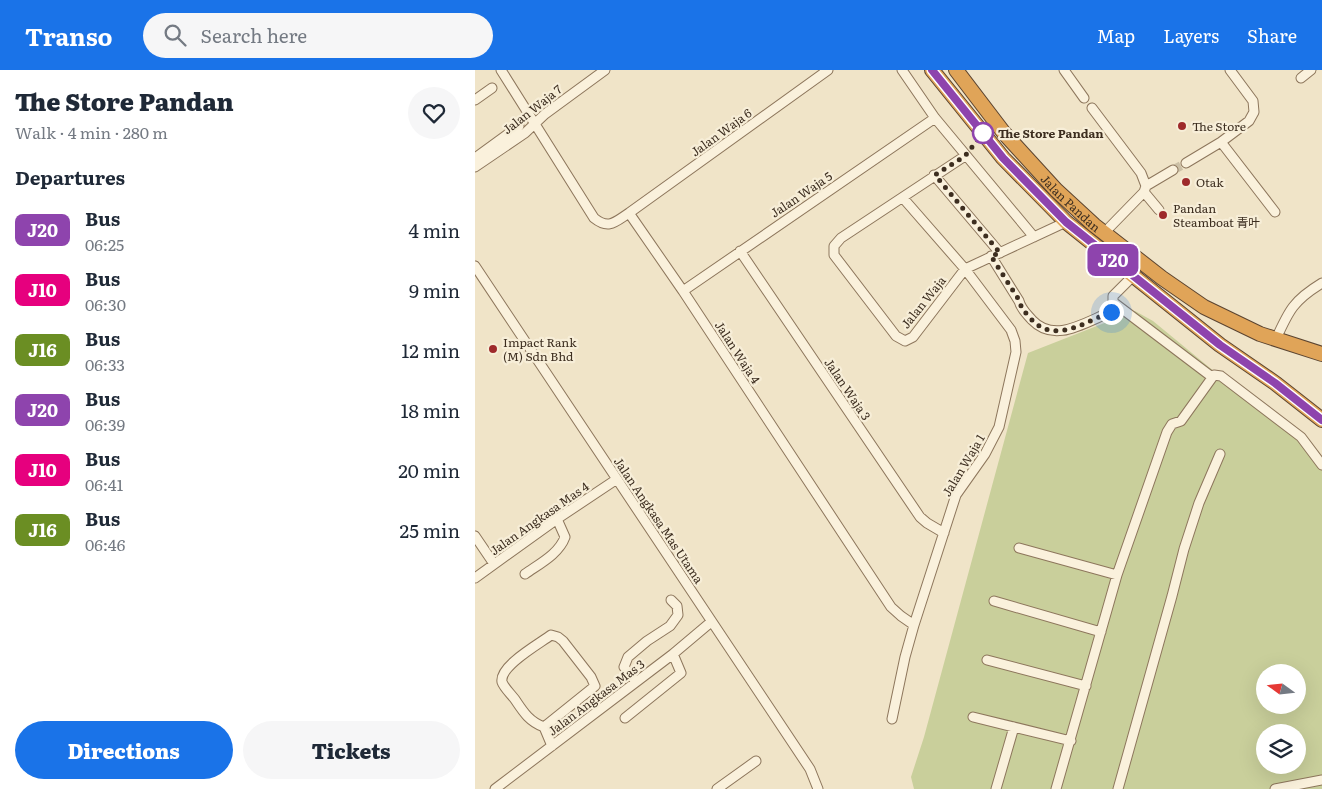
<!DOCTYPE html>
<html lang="en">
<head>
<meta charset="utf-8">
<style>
	:root { --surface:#fff; --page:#f6f6f7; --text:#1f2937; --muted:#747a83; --accent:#1a73e8 }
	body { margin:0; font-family:Literata,"Noto Sans SC",serif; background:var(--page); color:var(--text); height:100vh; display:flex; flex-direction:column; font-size:19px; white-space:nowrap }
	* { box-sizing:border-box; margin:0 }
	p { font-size:16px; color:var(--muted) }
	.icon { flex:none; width:28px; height:28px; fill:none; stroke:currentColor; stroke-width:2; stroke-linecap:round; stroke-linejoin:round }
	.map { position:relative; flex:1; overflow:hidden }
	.side { display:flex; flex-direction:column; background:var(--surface); width:475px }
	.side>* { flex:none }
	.badge { padding:0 10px; border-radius:8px; font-size:18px; line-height:32px }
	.needle { width:32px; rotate:285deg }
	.buttons { position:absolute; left:781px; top:594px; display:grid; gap:10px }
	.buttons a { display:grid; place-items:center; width:50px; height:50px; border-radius:50%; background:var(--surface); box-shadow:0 5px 20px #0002; font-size:25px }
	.you { position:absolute; width:25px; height:25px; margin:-12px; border:4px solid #fff; border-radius:50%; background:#1a73e8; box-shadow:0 0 0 8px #1a73e833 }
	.map>.badge { position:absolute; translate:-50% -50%; box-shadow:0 0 0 2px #fff }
	h2 { padding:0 15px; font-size:19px; line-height:45px }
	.round { display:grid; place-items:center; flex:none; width:52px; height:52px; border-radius:26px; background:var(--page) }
	.head { display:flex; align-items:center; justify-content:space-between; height:85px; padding:0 15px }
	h1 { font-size:24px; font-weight:800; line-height:38px }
	.cta { display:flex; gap:10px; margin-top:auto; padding:10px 15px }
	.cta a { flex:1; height:58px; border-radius:30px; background:var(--accent); color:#fff; font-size:20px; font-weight:800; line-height:58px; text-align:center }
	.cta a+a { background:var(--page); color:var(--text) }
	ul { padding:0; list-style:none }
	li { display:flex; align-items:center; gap:15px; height:60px; padding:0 15px }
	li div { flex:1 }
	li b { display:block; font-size:19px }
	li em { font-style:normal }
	li .badge { min-width:55px; font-weight:700; text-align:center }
	header { display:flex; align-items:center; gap:30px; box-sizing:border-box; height:70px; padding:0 25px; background:var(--accent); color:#fff }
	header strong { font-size:24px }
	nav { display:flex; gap:28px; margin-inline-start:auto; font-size:18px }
	.search { width:350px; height:45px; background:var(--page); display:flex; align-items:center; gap:12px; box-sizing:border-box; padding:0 18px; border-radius:28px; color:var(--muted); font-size:19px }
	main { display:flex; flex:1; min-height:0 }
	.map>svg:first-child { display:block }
	.green { fill:#c9cf9b; fill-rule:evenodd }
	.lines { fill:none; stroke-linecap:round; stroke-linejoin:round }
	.minor-tunnel { stroke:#ccc0a6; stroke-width:9; stroke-dasharray:9 4.5; stroke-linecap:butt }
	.minor-casing { stroke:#8d765c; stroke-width:11 }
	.highway-casing { stroke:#5b4430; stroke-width:16 }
	.minor { stroke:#faf1dc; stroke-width:9 }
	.highway { stroke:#e0a458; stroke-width:14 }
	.line-casing { stroke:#fff; stroke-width:11 }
	.line { stroke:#8e44ad; stroke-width:8 }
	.walk { stroke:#3d2e20; stroke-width:5; stroke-dasharray:0 9 }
	.poi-dot { fill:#9e2a2b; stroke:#f7eed8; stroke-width:2 }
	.stop-dot { fill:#fff; stroke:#8e44ad; stroke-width:2.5 }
	.labels { text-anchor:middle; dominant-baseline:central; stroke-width:4.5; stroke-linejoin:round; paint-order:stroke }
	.street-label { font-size:12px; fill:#3d2e20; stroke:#f7eed8 }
	.poi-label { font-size:12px; fill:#3d2e20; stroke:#f7eed8; text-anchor:start }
	.stop-label { font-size:12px; font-weight:bold; fill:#3d2e20; stroke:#f7eed8; text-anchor:start }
</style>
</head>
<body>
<header>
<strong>Transo</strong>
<div class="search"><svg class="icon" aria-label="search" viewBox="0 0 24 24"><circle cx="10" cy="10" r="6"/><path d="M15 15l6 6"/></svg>Search here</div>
<nav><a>Map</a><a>Layers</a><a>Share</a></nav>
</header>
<main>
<section class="side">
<div class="head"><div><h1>The Store Pandan</h1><p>Walk · 4 min · 280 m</p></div><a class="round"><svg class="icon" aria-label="heart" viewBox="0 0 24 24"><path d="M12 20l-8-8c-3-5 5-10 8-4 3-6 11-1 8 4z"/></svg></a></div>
<h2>Departures</h2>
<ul>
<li><span class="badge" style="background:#8e44ad;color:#fff">J20</span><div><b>Bus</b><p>06:25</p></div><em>4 min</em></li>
<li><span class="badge" style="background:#e6007e;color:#fff">J10</span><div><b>Bus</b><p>06:30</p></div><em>9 min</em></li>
<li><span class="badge" style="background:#6b8e23;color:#fff">J16</span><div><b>Bus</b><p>06:33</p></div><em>12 min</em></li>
<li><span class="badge" style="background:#8e44ad;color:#fff">J20</span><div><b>Bus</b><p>06:39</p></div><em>18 min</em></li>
<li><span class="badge" style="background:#e6007e;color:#fff">J10</span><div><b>Bus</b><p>06:41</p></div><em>20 min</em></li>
<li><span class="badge" style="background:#6b8e23;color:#fff">J16</span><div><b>Bus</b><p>06:46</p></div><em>25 min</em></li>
</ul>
<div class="cta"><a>Directions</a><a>Tickets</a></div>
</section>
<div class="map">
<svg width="847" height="719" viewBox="0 0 847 719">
	<rect width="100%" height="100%" fill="#f0e4c8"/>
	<path class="green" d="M660,241L678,251L825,372L847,394V719H439L436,707L449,667L553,283ZM790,602H822V635H790ZM790,662H822V695H790Z"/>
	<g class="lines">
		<path class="minor-tunnel" d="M698,100L711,93"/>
		<g class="minor-casing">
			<path id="minor" d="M26,0L119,148C134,160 140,152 154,143L353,0
				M427,0L460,48L559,167
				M589,0L609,28
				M826,8L836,0
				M0,30L17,18
				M617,38L666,103L671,116L669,122L629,163
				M746,72L800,142
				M490,86L366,168L359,176V185L421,266L430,271L438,267L490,199L591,152
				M0,88L44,56
				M711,93L746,72L774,51L779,42L778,31L755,0
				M0,97L50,63L70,44L130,0
				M459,105L525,183
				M671,116L698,100
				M669,122L684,140
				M154,143L208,221L416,537L426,546L439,555
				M265,181L445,447L452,453L469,463
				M516,186L544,231C546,239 551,243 557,250C580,274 610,252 636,242
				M0,196L335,699L343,719
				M658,206L638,226V232L737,307
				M208,221L460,48
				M801,269C814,240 819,230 847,213
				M0,466L19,494
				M544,478L642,505
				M50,504C64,494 84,484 90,467L82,449
				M0,508L82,449L142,409
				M519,531L626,562
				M512,590L611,616
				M161,612L149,597L153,587L172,571L195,556L203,545L202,536L196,530
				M498,647L596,671
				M150,648L206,603L198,584
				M417,649L430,587L439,555L481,425L510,384L524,357L541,282L540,271L536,260L490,199L428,128
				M69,657C55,652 49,643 41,631C38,626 29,618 27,612C24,596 64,574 76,565L83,567L88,571L116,607L120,616L69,657L77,676
				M20,719L198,584L236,552
				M242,719L281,691
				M521,719L539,657
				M581,719L642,505L692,362L697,354L706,351L739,305L746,306L826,367L847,395
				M643,719L697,526L709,479L724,433L745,384
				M800,719L847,710"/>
		</g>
		<g class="highway-casing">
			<g id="highway">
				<path d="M457,0L528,88L591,152L745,275L800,313L847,350"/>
				<path id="s1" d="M481,0L529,63L581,120L619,155L687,208L729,237L785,264L847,284"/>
			</g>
		</g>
		<use href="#minor" class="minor"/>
		<use href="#highway" class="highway"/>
	</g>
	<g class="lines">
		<g class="line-casing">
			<path id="line" d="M457,0L528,88L591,152L745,275L800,313L847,350"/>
		</g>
		<use href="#line" class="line"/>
		<path class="walk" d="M508,63L490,86L460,105L525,183L516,186L544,230C546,239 551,243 557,250C580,274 610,252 636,242"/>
	</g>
	<g class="poi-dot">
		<circle cx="707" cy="56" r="5"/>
		<circle cx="711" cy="112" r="5"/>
		<circle cx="688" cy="145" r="5"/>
		<circle cx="18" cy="279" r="5"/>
	</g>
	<circle class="stop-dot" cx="508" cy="63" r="10"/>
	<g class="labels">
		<g class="street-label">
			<text transform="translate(57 39) rotate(-38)">Jalan Waja 7</text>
			<text transform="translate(246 62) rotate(-36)">Jalan Waja 6</text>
			<text transform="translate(326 124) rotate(-34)">Jalan Waja 5</text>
			<text stroke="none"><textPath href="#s1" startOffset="176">Jalan Pandan</textPath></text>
			<text transform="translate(448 232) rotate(-51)">Jalan Waja</text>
			<text transform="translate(263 282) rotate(57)">Jalan Waja 4</text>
			<text transform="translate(373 319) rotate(56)">Jalan Waja 3</text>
			<text transform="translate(488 395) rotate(-59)">Jalan Waja 1</text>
			<text transform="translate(64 448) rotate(-35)">Jalan Angkasa Mas 4</text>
			<text transform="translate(184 450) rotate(56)">Jalan Angkasa Mas Utama</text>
			<text transform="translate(121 627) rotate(-37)">Jalan Angkasa Mas 3</text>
		</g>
		<g class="poi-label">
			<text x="717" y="56">The Store</text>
			<text x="721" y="112">Otak</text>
			<text x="698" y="138">Pandan<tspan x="698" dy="14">Steamboat 青叶</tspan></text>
			<text x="28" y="272">Impact Rank<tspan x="28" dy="14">(M) Sdn Bhd</tspan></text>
		</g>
		<g class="stop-label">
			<text x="523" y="63">The Store Pandan</text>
		</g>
	</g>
</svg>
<div class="buttons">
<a><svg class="needle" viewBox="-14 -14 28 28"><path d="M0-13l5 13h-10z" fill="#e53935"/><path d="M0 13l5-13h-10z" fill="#747a83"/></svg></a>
<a><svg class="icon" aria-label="layers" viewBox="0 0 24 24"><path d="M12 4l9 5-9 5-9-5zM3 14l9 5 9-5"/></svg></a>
</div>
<div class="you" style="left:636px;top:242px"></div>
<b class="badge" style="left:638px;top:190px;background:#8e44ad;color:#fff">J20</b>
</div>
</main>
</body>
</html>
